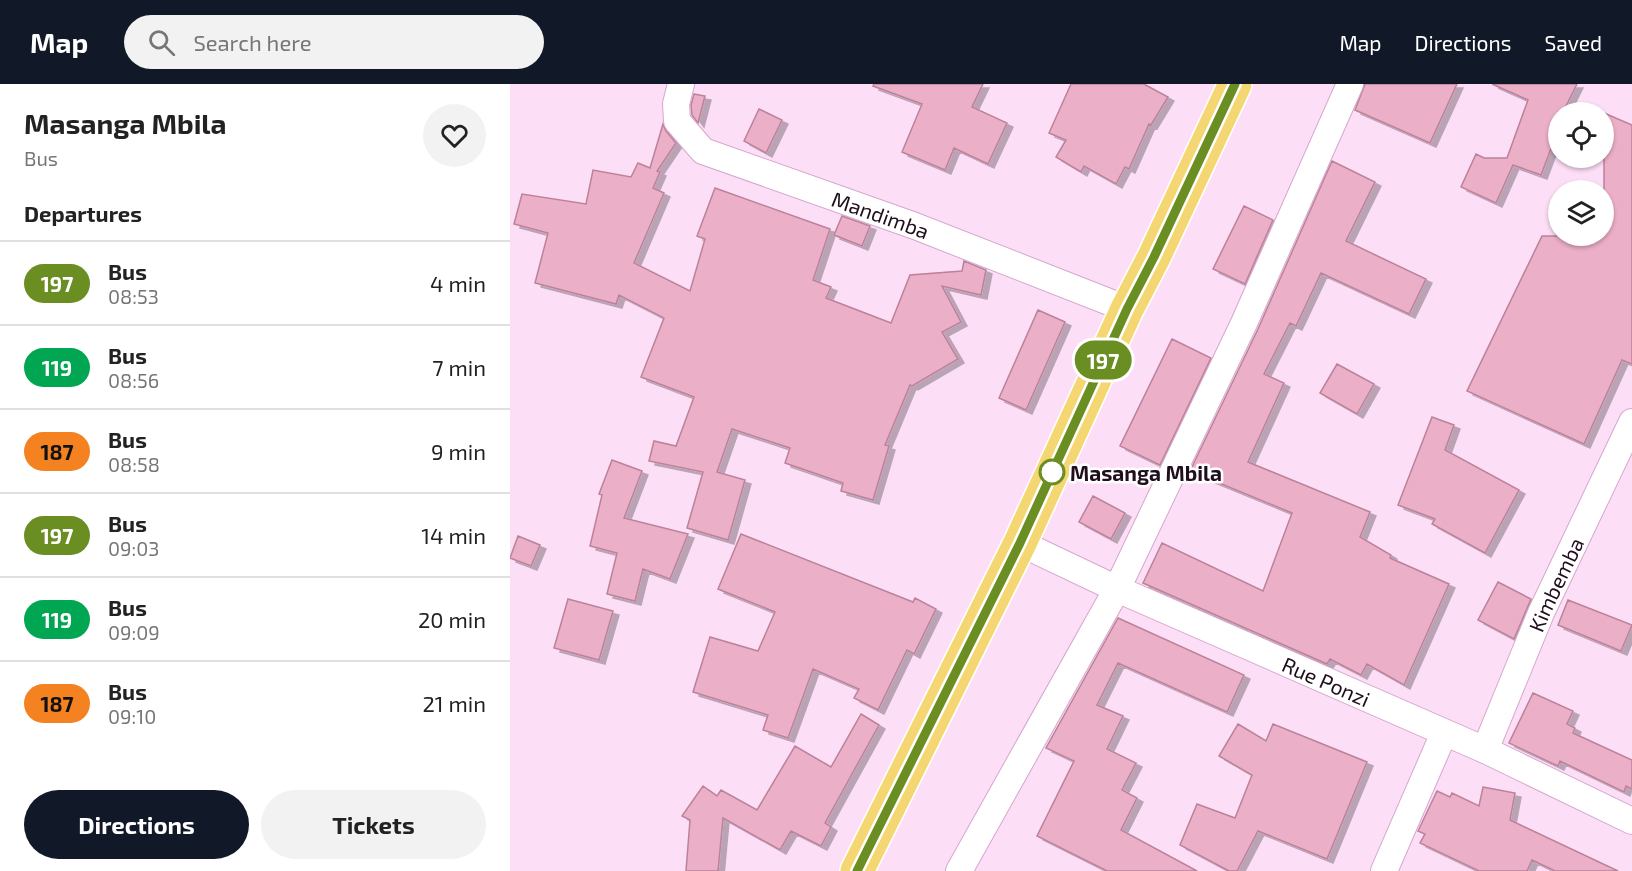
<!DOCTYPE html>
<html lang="en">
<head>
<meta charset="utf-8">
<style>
	:root { --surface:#fff; --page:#f2f2f2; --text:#222; --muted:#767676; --line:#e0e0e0; --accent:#111827 }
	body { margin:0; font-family:"Exo 2",sans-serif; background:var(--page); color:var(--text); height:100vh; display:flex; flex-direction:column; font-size:22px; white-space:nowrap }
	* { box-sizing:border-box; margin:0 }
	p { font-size:20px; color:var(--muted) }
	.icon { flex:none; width:33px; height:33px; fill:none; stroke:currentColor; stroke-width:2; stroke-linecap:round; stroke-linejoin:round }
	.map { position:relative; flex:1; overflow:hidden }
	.details { display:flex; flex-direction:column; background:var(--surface); width:510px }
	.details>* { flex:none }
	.badge { padding:0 12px; border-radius:20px; font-size:21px; line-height:39px }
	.controls { position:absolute; left:1038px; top:18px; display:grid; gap:12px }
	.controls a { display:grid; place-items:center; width:66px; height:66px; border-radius:50%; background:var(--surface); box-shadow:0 2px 4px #0004; font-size:30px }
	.map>.badge { position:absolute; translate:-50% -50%; box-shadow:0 0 0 3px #fff }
	h2 { padding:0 24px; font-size:22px; line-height:54px }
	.round { display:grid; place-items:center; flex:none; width:63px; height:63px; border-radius:32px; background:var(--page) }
	.overview { display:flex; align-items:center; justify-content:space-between; height:102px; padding:0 24px }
	h1 { font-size:28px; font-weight:700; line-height:45px }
	.cta { display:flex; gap:12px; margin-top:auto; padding:12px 24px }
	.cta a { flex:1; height:69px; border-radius:36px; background:var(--accent); color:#fff; font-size:24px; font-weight:700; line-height:69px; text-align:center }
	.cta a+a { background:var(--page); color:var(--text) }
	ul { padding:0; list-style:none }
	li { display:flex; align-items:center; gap:18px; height:84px; padding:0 24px; border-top:2px solid var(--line) }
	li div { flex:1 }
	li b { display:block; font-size:22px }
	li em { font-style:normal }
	li .badge { min-width:66px; font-weight:700; text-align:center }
	header { display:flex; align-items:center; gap:36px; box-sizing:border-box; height:84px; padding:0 30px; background:var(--accent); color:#fff }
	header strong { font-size:28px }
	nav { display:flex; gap:33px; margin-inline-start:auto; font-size:21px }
	.search { width:420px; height:54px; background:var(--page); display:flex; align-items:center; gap:15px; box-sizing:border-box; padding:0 21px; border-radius:33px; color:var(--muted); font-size:22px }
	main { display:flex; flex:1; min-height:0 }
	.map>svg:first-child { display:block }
	.building { fill:#ecafc8; stroke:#bb829a; stroke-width:1.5; filter:url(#shadow) }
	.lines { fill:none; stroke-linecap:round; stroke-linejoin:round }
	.minor-casing { stroke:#d6a6cd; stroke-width:28 }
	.trunk-casing { stroke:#fff; stroke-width:36 }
	.minor { stroke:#fff; stroke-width:26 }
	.trunk { stroke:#f4d772; stroke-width:33 }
	.line-casing { stroke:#fff; stroke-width:14 }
	.line { stroke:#6b8e23; stroke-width:9 }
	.stop-dot { fill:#fff; stroke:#6b8e23; stroke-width:3 }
	.labels { text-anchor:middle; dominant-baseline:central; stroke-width:5; stroke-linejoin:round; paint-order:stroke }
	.street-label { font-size:21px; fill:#1f0e1c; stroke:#fff }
	.stop-label { font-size:21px; font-weight:bold; fill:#1f0e1c; stroke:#fff; text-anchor:start }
</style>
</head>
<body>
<header>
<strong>Map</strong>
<div class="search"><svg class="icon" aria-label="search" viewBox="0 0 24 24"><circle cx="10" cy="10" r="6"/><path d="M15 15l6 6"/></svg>Search here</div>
<nav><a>Map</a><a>Directions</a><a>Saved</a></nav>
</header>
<main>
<section class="details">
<div class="overview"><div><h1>Masanga Mbila</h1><p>Bus</p></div><a class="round"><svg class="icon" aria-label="heart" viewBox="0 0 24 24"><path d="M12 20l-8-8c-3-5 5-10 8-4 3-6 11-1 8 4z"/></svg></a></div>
<h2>Departures</h2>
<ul>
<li><span class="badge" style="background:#6b8e23;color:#fff">197</span><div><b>Bus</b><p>08:53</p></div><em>4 min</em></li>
<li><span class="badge" style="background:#00a651;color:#fff">119</span><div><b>Bus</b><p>08:56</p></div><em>7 min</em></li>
<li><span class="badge" style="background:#f58220;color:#111">187</span><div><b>Bus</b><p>08:58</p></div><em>9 min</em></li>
<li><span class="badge" style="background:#6b8e23;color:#fff">197</span><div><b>Bus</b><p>09:03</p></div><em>14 min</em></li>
<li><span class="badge" style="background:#00a651;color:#fff">119</span><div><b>Bus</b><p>09:09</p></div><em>20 min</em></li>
<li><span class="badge" style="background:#f58220;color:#111">187</span><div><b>Bus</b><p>09:10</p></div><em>21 min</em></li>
</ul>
<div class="cta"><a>Directions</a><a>Tickets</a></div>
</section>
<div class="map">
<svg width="1122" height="787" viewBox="0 0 1122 787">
	<defs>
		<filter id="shadow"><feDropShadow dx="6" dy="4" stdDeviation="0" flood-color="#0004"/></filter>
	</defs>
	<rect width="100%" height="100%" fill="#fddef7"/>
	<path class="building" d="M364,0H473L462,23L497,39L478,80L444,64L435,86L392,68L412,20L363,2Z
		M561,0H634L658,13L641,41L639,40L619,85L615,83L606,100L574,82L571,88L546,73L556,56L539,49Z
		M855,0H947L920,59L845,26Z
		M982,0H1067L1053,28H1048V65L1042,62L1031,91L1003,81L986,119L951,103L966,70L974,74H997L1018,16Z
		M184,10L195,12L188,39L182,31L181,21Z
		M249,25L272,36L256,69L234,57Z
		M1094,29L1122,41V280L1112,276L1074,360L957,307L1032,152H1094Z
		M153,40L156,47L166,59L147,87L150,88L143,104L154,109L124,179L180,207L195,155L187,152L205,104L320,145L303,196L321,203L316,214L381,239L400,191L452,187L454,177L476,186L471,211L432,202L451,238L432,248L448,275L402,302L400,301L375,361L379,362L363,416L331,407L333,399L275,379L280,364L222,345L207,388L235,396L218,456L177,444L193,388L139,377L144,357L166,362L184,313L131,293L154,234L109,211L106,220L25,199L38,149L4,140L12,110L76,120L83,86L121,93L128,79L140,84Z
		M822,77L865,98L836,157L916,195L899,230L811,189L786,242L780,239L754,290L774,299L738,378L860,428L850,453L881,471L880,474L939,500L894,601L857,580L851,591L820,575L817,580L633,499L652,459L753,507L782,429L680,387L748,245Z
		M734,122L763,136L735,200L703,185Z
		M332,132L360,142L352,162L324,151Z
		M528,226L555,238L516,326L489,314Z
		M662,255L701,274L650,381L610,362Z
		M827,280L864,300L847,330L810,309Z
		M922,333L944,341L935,366L1009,406L975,469L922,440L925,435L888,421Z
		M102,376L132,387L114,434L178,450L160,495L133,485L125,517L97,510L107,469L80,462L92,411L89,410Z
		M583,412L615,429L601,455L569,438Z
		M231,450L403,518L405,514L426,525L404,570L397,566L368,626L344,614L349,605L303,585L278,654L253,646L258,631L183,608L200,553L248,567L265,528L208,505Z
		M8,452L30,461L21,482L0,474Z
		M988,498L1021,515L1004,555L968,536Z
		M58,515L103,527L89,576L44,564Z
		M1058,516L1122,541L1111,567L1048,541Z
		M608,534L734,591L717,628L608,579L587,621L613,632L597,665L626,679L612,706L627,714L611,746L687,787H597L527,752L564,677L536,664Z
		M1023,609L1063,627L1057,640L1065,644L1063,649L1122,676V705L1116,702L1114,708L1050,677L1048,682L999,659Z
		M351,630L369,641L315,739L321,743L311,762L281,747L270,766L213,734L208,787H176L180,736L172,732L193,702L207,712L211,706L247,726L285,662L321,683Z
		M728,640L756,657L763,640L857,678L817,775L748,747L727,787H719L670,761L687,720L725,734L742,691L709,672Z
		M973,703L1005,709L1000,736L1108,787H1045L1022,776L1017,787H969L910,759L915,750L908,747L927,707L940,713L942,709L969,722Z"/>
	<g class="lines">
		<g class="minor-casing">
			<g id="minor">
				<path id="s1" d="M171,0L166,20L167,37L193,67L405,142L617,225"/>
				<path id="s2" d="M510,459L607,505L975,666L1122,737"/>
				<path id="s3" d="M975,666L1031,529L1122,338"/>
				<path d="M449,787L607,505L734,239L840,0"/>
				<path d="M874,787L934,649"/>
			</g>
		</g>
		<g class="trunk-casing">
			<path id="trunk" d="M347,787L510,459L617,225L644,173L725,0"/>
		</g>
		<use href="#minor" class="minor"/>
		<use href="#trunk" class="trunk"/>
	</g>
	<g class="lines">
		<g class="line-casing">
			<path id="line" d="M347,787L510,459L617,225L644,173L725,0"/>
		</g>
		<use href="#line" class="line"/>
	</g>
	<circle class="stop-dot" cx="542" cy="388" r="12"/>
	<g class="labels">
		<g class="street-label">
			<text stroke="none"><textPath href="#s1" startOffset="266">Mandimba</textPath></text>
			<text stroke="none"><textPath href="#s3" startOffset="180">Kimbemba</textPath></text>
			<text stroke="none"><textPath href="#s2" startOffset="336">Rue Ponzi</textPath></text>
		</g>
		<g class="stop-label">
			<text x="560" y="388">Masanga Mbila</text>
		</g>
	</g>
</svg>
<div class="controls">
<a><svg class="icon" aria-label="locate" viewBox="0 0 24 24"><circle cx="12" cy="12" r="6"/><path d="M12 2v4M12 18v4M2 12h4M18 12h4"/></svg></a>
<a><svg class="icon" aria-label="layers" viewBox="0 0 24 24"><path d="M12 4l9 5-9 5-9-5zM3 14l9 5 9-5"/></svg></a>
</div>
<b class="badge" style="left:593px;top:276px;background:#6b8e23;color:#fff">197</b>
</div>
</main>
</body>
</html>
